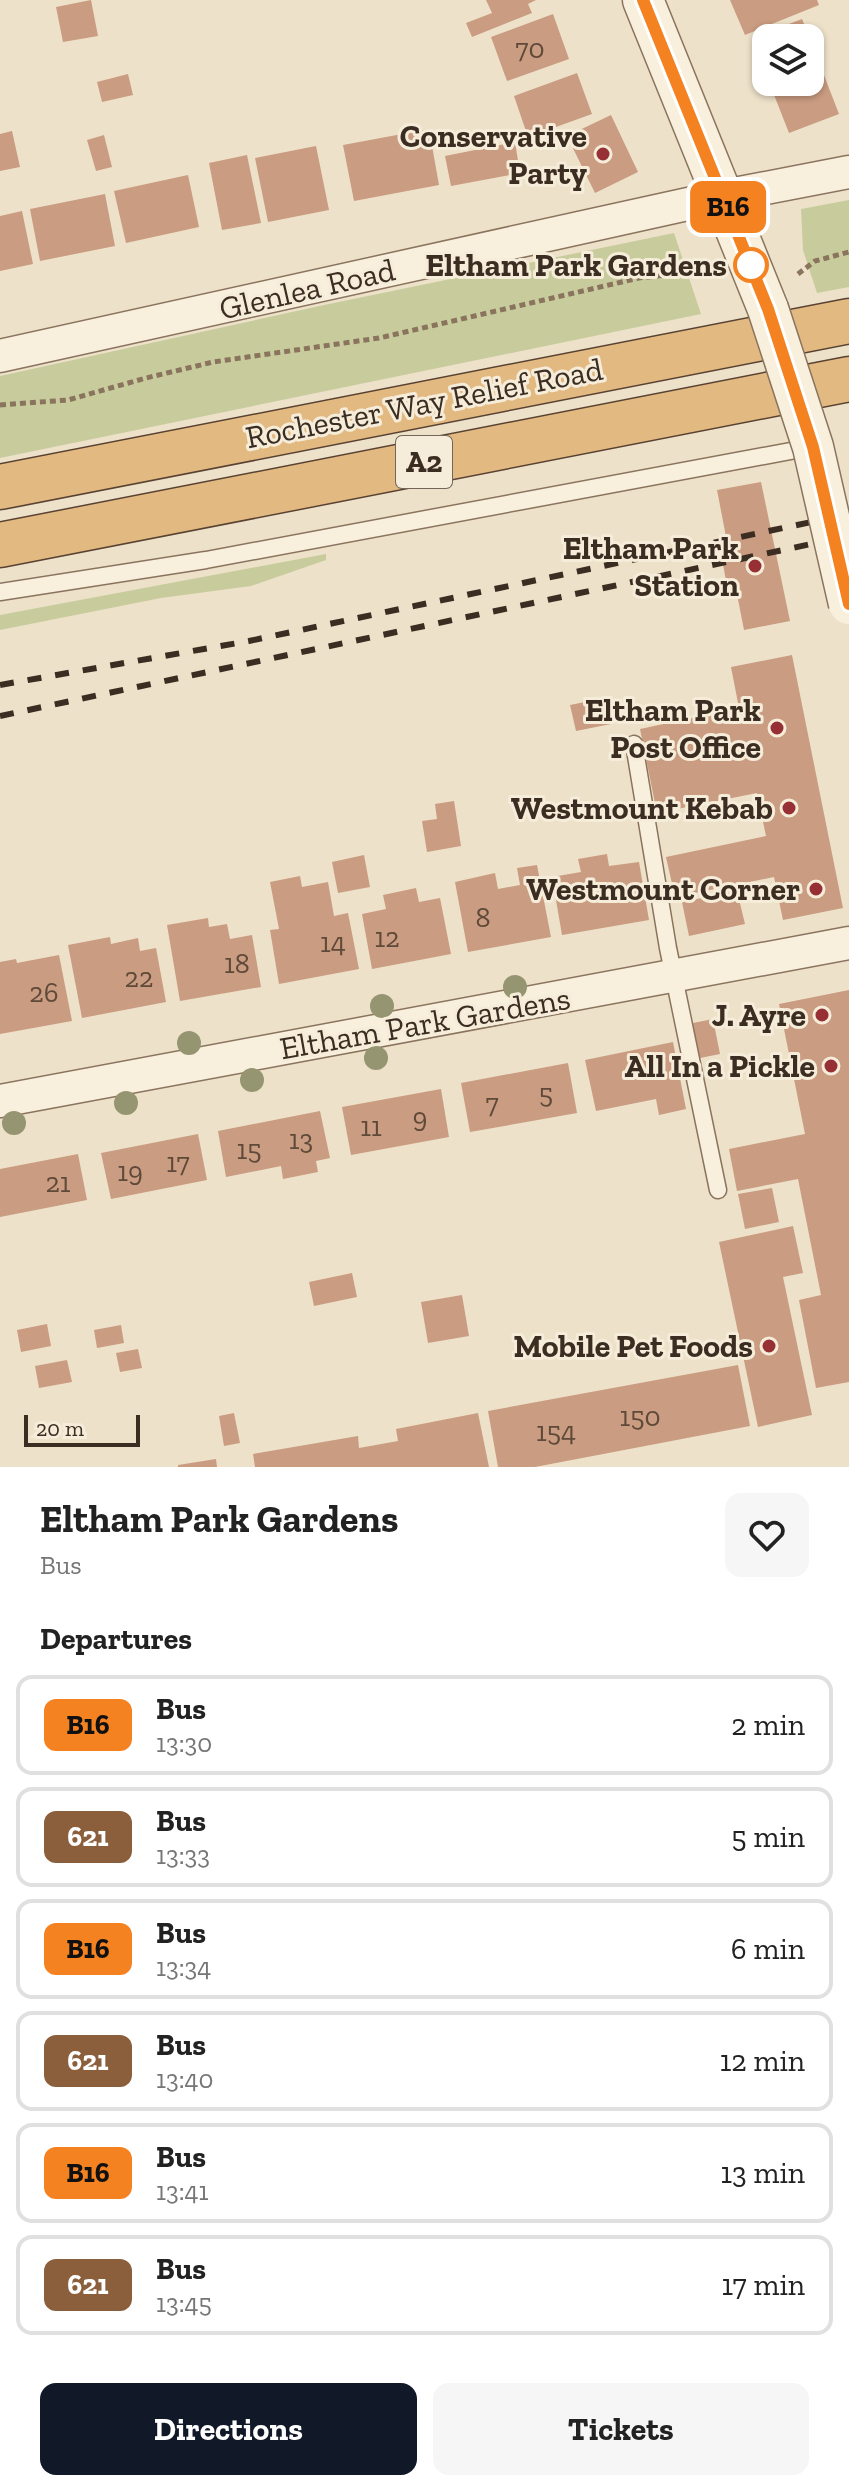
<!DOCTYPE html>
<html lang="en">
<head>
<meta charset="utf-8">
<style>
	:root { --surface:#fff; --page:#f6f6f6; --text:#222; --muted:#767676; --line:#e0e0e0; --accent:#111827 }
	body { margin:0; font-family:"Zilla Slab",serif; background:var(--page); color:var(--text); height:100vh; display:flex; flex-direction:column; font-size:30px; white-space:nowrap }
	* { box-sizing:border-box; margin:0 }
	p { font-size:26px; color:var(--muted) }
	.icon { flex:none; width:44px; height:44px; fill:none; stroke:currentColor; stroke-width:2; stroke-linecap:round; stroke-linejoin:round }
	.map { position:relative; height:1467px; overflow:hidden }
	.panel { display:flex; flex-direction:column; background:var(--surface); flex:1 }
	.panel>* { flex:none }
	.badge { padding:0 16px; border-radius:12px; font-size:28px; line-height:52px }
	.controls { position:absolute; left:752px; top:24px; display:grid; gap:16px }
	.controls a { display:grid; place-items:center; width:72px; height:72px; border-radius:16px; background:var(--surface); box-shadow:0 2px 6px #0004; font-size:40px }
	.scale { position:absolute; left:24px; bottom:20px; width:116px; box-sizing:border-box; padding-left:8px; border:4px solid #3b2d21; border-top:0; font-size:22px; line-height:28px; white-space:nowrap; color:#3b2d21; -webkit-text-stroke:6px #f5ecd9; paint-order:stroke }
	.map>.badge { position:absolute; translate:-50% -50%; box-shadow:0 0 0 4px #fff }
	h2 { padding:0 40px; font-size:30px; line-height:72px }
	.round { display:grid; place-items:center; flex:none; width:84px; height:84px; border-radius:16px; background:var(--page) }
	.headline { display:flex; align-items:center; justify-content:space-between; height:136px; padding:0 40px }
	h1 { font-size:38px; font-weight:700; line-height:60px }
	.cta { display:flex; gap:16px; margin-top:auto; padding:16px 40px }
	.cta a { flex:1; height:92px; border-radius:16px; background:var(--accent); color:#fff; font-size:32px; font-weight:700; line-height:92px; text-align:center }
	.cta a+a { background:var(--page); color:var(--text) }
	ul { padding:0; list-style:none }
	li { display:flex; align-items:center; gap:24px; height:100px; margin:0 16px 12px; padding:0 24px; border:4px solid var(--line); border-radius:16px }
	li div { flex:1 }
	li b { display:block; font-size:30px }
	li em { font-style:normal }
	li .badge { min-width:88px; font-weight:700; text-align:center }
	.map>svg:first-child { display:block }
	.green { fill:#c8cc9d }
	.building { fill:#ca9c81 }
	.lines { fill:none; stroke-linecap:round; stroke-linejoin:round }
	.service-casing { stroke:#8a745e; stroke-width:19 }
	.minor-casing { stroke:#8a745e; stroke-width:35 }
	.tertiary-casing { stroke:#8a745e; stroke-width:43 }
	.trunk-casing { stroke:#584232; stroke-width:47 }
	.path { stroke:#8a745e; stroke-width:5; stroke-dasharray:6 4; stroke-linecap:butt }
	.service { stroke:#f8efdd; stroke-width:16 }
	.minor { stroke:#f8efdd; stroke-width:32 }
	.tertiary { stroke:#f8efdd; stroke-width:40 }
	.trunk { stroke:#e3b982; stroke-width:44 }
	.rail { stroke:#3b2d21; stroke-width:6; stroke-dasharray:14 14; stroke-linecap:butt }
	.tertiary-bridge-casing { stroke:#8a745e; stroke-width:43; stroke-linecap:butt }
	.tertiary-bridge { stroke:#f8efdd; stroke-width:40 }
	.tree { fill:#959571 }
	.line-casing { stroke:#fff; stroke-width:18 }
	.line { stroke:#f58220; stroke-width:12 }
	.poi-dot { fill:#973035; stroke:#f5ecd9; stroke-width:3 }
	.stop-dot { fill:#fff; stroke:#f58220; stroke-width:4 }
	.labels { text-anchor:middle; dominant-baseline:central; stroke-width:6; stroke-linejoin:round; paint-order:stroke }
	.number-label { font-size:28px; fill:#5f4939 }
	.shield { fill:#f5ecd9; stroke:#736658; stroke-width:2 }
	.shield-label { font-size:30px; font-weight:bold; fill:#3b2d21 }
	.poi-label { font-size:32px; font-weight:bold; fill:#3b2d21; stroke:#f5ecd9; text-anchor:end }
	.stop-label { font-size:32px; font-weight:bold; fill:#3b2d21; stroke:#f5ecd9; text-anchor:end }
	.street-label { font-size:32px; fill:#3b2d21; stroke:#f5ecd9 }
</style>
</head>
<body>
<div class="map">
<svg width="849" height="1467" viewBox="0 0 849 1467">
	<rect width="100%" height="100%" fill="#ede1c9"/>
	<path class="green" d="M849,200V287L817,293L803,250L801,209Z
		M674,233L701,314L0,458V376L324,305Z
		M326,554V560L251,586L161,598L0,630V615Z"/>
	<path class="building" d="M91,0L98,36L63,42L56,7Z
		M486,0H536L528,4L532,13L472,37L466,23L492,13Z
		M730,0H817L819,5L745,35Z
		M553,14L569,59L507,81L491,37Z
		M802,19L810,38H766V74L752,38Z
		M810,39L839,114L789,133L769,82H810Z
		M577,73L592,114L528,137L514,96Z
		M128,74L133,95L102,102L97,82Z
		M611,115L638,172L595,193L567,136Z
		M429,129L439,185L354,201L343,145Z
		M12,131L20,167L0,171V134Z
		M104,135L112,167L96,171L87,140Z
		M515,142L520,173L451,186L445,156Z
		M316,146L329,210L268,222L255,158Z
		M247,155L261,223L222,230L209,163Z
		M188,175L199,227L126,243L114,191Z
		M105,194L115,246L40,261L30,209Z
		M22,211L33,264L0,271V216Z
		M761,482L790,621L744,630L735,584L727,586L720,548L728,547L717,490Z
		M792,655L843,908L783,920L774,877L675,897L666,857L766,836L757,793L657,813L640,729L739,708L731,667Z
		M605,698L611,724L576,731L570,705Z
		M454,801L461,846L427,852L422,821L437,819L435,804Z
		M607,854L609,866L639,862L649,920L562,935L552,877L581,872L578,859Z
		M364,855L370,887L338,893L332,862Z
		M537,865L551,937L468,952L455,882L495,873L498,889L520,885L517,868Z
		M300,876L302,887L328,882L334,916L348,913L359,969L279,984L270,930L279,929L270,882Z
		M416,888L419,902L440,898L451,954L372,969L362,914L386,909L383,895Z
		M737,891L745,924L689,936L682,902Z
		M208,918L209,927L227,924L230,939L252,935L261,987L180,1001L167,925Z
		M110,937L111,944L138,938L140,951L156,948L166,1002L82,1018L68,945Z
		M59,955L72,1021L0,1034V962L16,959L17,963Z
		M849,990V1382L816,1388L799,1300L821,1295L798,1179L737,1191L729,1149L805,1134L779,1004Z
		M713,1019L720,1054L695,1059L688,1024Z
		M673,1042L686,1109L659,1115L656,1099L596,1111L585,1060Z
		M568,1063L577,1113L470,1132L461,1083Z
		M441,1089L449,1137L351,1155L342,1107Z
		M320,1111L330,1158L316,1161L318,1172L283,1179L281,1166L226,1177L218,1131Z
		M198,1134L207,1180L111,1199L101,1153Z
		M78,1154L87,1200L0,1217V1169Z
		M772,1188L779,1222L745,1229L738,1194Z
		M793,1226L803,1273L783,1277L812,1415L758,1427L719,1242Z
		M352,1273L357,1297L314,1306L309,1282Z
		M462,1295L469,1336L428,1343L421,1302Z
		M47,1324L51,1346L21,1352L17,1330Z
		M121,1325L124,1343L97,1348L94,1330Z
		M138,1349L142,1368L120,1372L116,1353Z
		M67,1360L72,1382L39,1388L35,1366Z
		M738,1365L750,1426L535,1467H498L488,1411Z
		M234,1413L240,1443L224,1446L219,1416Z
		M478,1413L489,1467H255L253,1454L358,1436L359,1448L398,1441L396,1429Z
		M216,1459L217,1467H178V1465Z"/>
	<g class="lines">
		<g class="service-casing">
			<path id="service" d="M0,592L206,560L812,447
				M634,744L668,948L718,1190"/>
		</g>
		<g class="minor-casing">
			<path id="minor" d="M0,356L724,196L849,172
				M0,1101L849,943"/>
		</g>
		<g class="tertiary-casing">
			<path id="tertiary" d="M643,0L768,309"/>
		</g>
		<g class="trunk-casing">
			<path id="trunk" d="M0,487L849,321
				M0,545L849,379"/>
		</g>
		<path class="path" d="M798,274L815,261L849,252
			M0,405L68,400L146,378L213,362L379,338L639,278L702,271"/>
		<use href="#service" class="service"/>
		<use href="#minor" class="minor"/>
		<use href="#tertiary" class="tertiary"/>
		<use href="#trunk" class="trunk"/>
		<path class="rail" d="M0,685L249,641L849,514
			M0,716L849,536"/>
		<g class="tertiary-bridge-casing">
			<path id="tertiary-bridge" d="M768,309L813,447L849,604"/>
		</g>
		<use href="#tertiary-bridge" class="tertiary-bridge"/>
	</g>
	<g class="tree">
		<circle cx="515" cy="987" r="12"/>
		<circle cx="382" cy="1006" r="12"/>
		<circle cx="189" cy="1043" r="12"/>
		<circle cx="376" cy="1058" r="12"/>
		<circle cx="252" cy="1080" r="12"/>
		<circle cx="126" cy="1103" r="12"/>
		<circle cx="14" cy="1123" r="12"/>
	</g>
	<g class="lines">
		<g class="line-casing">
			<path id="line" d="M643,0L768,309L813,447L849,604"/>
		</g>
		<use href="#line" class="line"/>
	</g>
	<g class="poi-dot">
		<circle cx="603" cy="154" r="8"/>
		<circle cx="755" cy="566" r="8"/>
		<circle cx="777" cy="728" r="8"/>
		<circle cx="789" cy="808" r="8"/>
		<circle cx="816" cy="889" r="8"/>
		<circle cx="822" cy="1015" r="8"/>
		<circle cx="831" cy="1066" r="8"/>
		<circle cx="769" cy="1346" r="8"/>
	</g>
	<circle class="stop-dot" cx="751" cy="265" r="16"/>
	<g class="labels">
		<g class="number-label">
			<text x="530" y="48">70</text>
			<text x="483" y="917">8</text>
			<text x="387" y="937">12</text>
			<text x="333" y="942">14</text>
			<text x="237" y="963">18</text>
			<text x="139" y="977">22</text>
			<text x="44" y="992">26</text>
			<text x="546" y="1093">5</text>
			<text x="492" y="1103">7</text>
			<text x="420" y="1117">9</text>
			<text x="371" y="1126">11</text>
			<text x="301" y="1139">13</text>
			<text x="249" y="1149">15</text>
			<text x="178" y="1162">17</text>
			<text x="130" y="1171">19</text>
			<text x="58" y="1182">21</text>
			<text x="640" y="1416">150</text>
			<text x="556" y="1431">154</text>
		</g>
		<rect class="shield" x="396" y="436" width="56" height="52" rx="6"/>
		<g class="shield-label">
			<text x="424" y="462">A2</text>
		</g>
		<g class="poi-label">
			<text x="587" y="136">Conservative<tspan x="587" dy="37">Party</tspan></text>
			<text x="739" y="548">Eltham Park<tspan x="739" dy="37">Station</tspan></text>
			<text x="761" y="710">Eltham Park<tspan x="761" dy="37">Post Office</tspan></text>
			<text x="773" y="808">Westmount Kebab</text>
			<text x="800" y="889">Westmount Corner</text>
			<text x="806" y="1015">J. Ayre</text>
			<text x="815" y="1066">All In a Pickle</text>
			<text x="753" y="1346">Mobile Pet Foods</text>
		</g>
		<g class="stop-label">
			<text x="727" y="265">Eltham Park Gardens</text>
		</g>
		<g class="street-label">
			<text transform="translate(307 289) rotate(-13)">Glenlea Road</text>
			<text transform="translate(424 403) rotate(-11)">Rochester Way Relief Road</text>
			<text transform="translate(425 1023) rotate(-10)">Eltham Park Gardens</text>
		</g>
	</g>
</svg>
<div class="controls">
<a><svg class="icon" aria-label="layers" viewBox="0 0 24 24"><path d="M12 4l9 5-9 5-9-5zM3 14l9 5 9-5"/></svg></a>
</div>
<div class="scale">20 m</div>
<b class="badge" style="left:728px;top:207px;background:#f58220;color:#111">B16</b>
</div>
<section class="panel">
<div class="headline"><div><h1>Eltham Park Gardens</h1><p>Bus</p></div><a class="round"><svg class="icon" aria-label="heart" viewBox="0 0 24 24"><path d="M12 20l-8-8c-3-5 5-10 8-4 3-6 11-1 8 4z"/></svg></a></div>
<h2>Departures</h2>
<ul>
<li><span class="badge" style="background:#f58220;color:#111">B16</span><div><b>Bus</b><p>13:30</p></div><em>2 min</em></li>
<li><span class="badge" style="background:#8b5e3c;color:#fff">621</span><div><b>Bus</b><p>13:33</p></div><em>5 min</em></li>
<li><span class="badge" style="background:#f58220;color:#111">B16</span><div><b>Bus</b><p>13:34</p></div><em>6 min</em></li>
<li><span class="badge" style="background:#8b5e3c;color:#fff">621</span><div><b>Bus</b><p>13:40</p></div><em>12 min</em></li>
<li><span class="badge" style="background:#f58220;color:#111">B16</span><div><b>Bus</b><p>13:41</p></div><em>13 min</em></li>
<li><span class="badge" style="background:#8b5e3c;color:#fff">621</span><div><b>Bus</b><p>13:45</p></div><em>17 min</em></li>
</ul>
<div class="cta"><a>Directions</a><a>Tickets</a></div>
</section>
</body>
</html>
